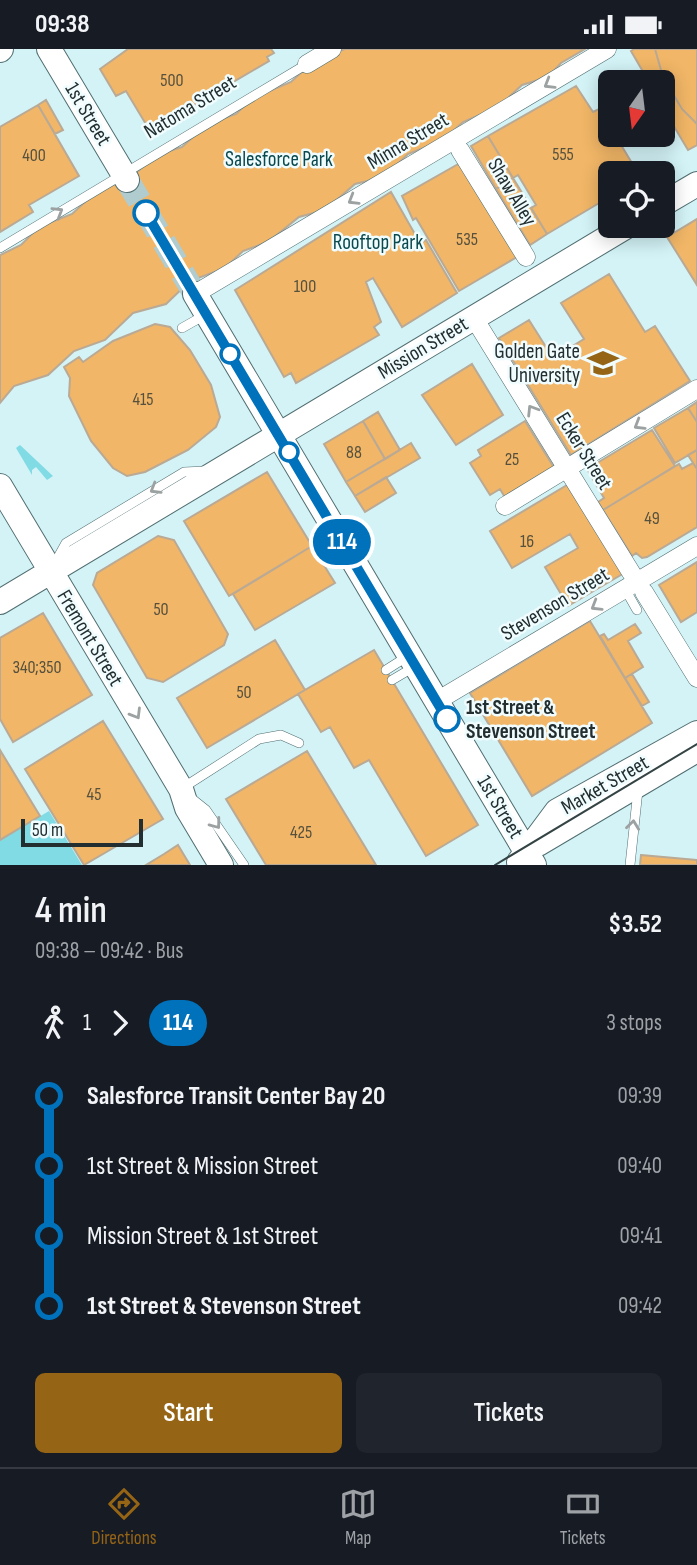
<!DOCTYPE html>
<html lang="en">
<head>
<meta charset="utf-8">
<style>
	:root { --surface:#171b24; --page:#20242c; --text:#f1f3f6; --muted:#9ea1a6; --line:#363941; --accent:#956415 }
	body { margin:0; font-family:"Sofia Sans Condensed",sans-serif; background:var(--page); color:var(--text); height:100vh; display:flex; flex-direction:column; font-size:26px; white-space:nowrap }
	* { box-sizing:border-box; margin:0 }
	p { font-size:23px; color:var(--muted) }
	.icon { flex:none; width:38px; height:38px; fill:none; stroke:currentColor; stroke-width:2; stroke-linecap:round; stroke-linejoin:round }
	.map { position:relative; height:816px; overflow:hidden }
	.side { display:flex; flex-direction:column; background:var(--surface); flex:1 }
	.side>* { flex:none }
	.badge { padding:0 14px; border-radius:23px; font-size:24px; line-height:46px }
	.needle { width:46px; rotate:194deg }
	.buttons { position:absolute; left:598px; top:21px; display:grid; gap:14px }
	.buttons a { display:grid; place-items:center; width:77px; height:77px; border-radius:10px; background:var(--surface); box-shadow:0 4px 18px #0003; font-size:35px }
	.scale { position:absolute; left:21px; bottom:18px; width:122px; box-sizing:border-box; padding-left:7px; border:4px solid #222e2f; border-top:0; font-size:19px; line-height:24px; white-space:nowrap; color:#222e2f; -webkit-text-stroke:5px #f0fcfe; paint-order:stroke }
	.map>.badge { position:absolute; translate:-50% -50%; box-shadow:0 0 0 4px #fff }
	.legs { display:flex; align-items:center; gap:10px; height:77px; padding:0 35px; font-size:23px }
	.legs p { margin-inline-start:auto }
	.overview { display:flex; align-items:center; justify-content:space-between; height:119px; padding:0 35px }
	h1 { font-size:38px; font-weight:600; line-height:52px }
	.action { display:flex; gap:14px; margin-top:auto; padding:14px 35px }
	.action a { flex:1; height:80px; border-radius:10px; background:var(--accent); color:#fff; font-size:28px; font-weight:600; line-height:80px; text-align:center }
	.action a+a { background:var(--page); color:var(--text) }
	ul { padding:0 35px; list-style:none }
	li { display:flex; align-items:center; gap:24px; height:70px; font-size:26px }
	li i { display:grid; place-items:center; width:10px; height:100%; margin:0 9px; background:currentColor }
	li i::after { content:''; width:18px; height:18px; margin:-9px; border:5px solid; border-radius:50%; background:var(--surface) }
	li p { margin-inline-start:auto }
	li:first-child i { background:linear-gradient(#0000 50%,currentColor 0) }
	li:last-child i { background:linear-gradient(currentColor 50%,#0000 0) }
	.status { display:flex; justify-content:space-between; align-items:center; height:49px; padding:0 35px; background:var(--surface); direction:ltr }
	.status svg { height:19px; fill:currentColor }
	.dock { display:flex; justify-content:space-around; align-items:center; height:98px; border-top:2px solid var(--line); background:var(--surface); font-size:19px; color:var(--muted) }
	.dock a { display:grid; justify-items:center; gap:4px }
	.dock .on { color:var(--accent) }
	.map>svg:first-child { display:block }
	.green { fill:#81dbe5 }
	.building { fill:#f1b667; stroke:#b9a995; stroke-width:2 }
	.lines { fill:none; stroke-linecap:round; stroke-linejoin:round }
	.secondary-tunnel { stroke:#b0cccf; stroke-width:24; stroke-dasharray:24 12; stroke-linecap:butt }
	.lane-casing { stroke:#516e71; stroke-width:10 }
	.street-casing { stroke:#516e71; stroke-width:19 }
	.secondary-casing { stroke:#516e71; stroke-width:26 }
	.lane { stroke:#fff; stroke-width:9 }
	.street { stroke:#fff; stroke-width:18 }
	.secondary { stroke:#fff; stroke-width:24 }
	.tram { stroke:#344344; stroke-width:2 }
	.oneway { stroke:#9ca1a1 }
	.line-1-casing { stroke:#fff; stroke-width:16 }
	.line-1 { stroke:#0072bc; stroke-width:10 }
	.stop-1-dot { fill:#fff; stroke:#0072bc; stroke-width:3.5 }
	.labels { text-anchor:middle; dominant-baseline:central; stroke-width:5; stroke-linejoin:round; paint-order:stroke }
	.number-label { font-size:18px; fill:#56503d }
	.street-label { font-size:21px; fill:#222e2f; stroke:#f0fcfe }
	.park-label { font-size:21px; fill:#0a494e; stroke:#f0fcfe }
	.poi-label { font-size:21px; fill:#222e2f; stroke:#f0fcfe; text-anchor:end }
	.stop-label { font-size:21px; font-weight:bold; fill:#222e2f; stroke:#f0fcfe; text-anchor:start }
</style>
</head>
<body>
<div class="status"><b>09:38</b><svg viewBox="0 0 49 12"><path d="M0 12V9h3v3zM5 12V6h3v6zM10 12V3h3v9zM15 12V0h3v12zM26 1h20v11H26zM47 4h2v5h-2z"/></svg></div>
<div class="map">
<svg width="697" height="816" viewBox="0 0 697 816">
	<rect width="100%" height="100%" fill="#d3f3f7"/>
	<path class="green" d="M20,396L53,427L47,431L36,418L32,421V426L16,399Z
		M49,762L82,816H0V791Z"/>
	<path class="building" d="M128,0H271L274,4L267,8L269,12L150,82L126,42L116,47L100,20Z
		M345,0H585L561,14L548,28L522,36L498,58L463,73L443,91L408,105L389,123L376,130L355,135L325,161L299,168L268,193L243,202L225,219L190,232L166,255L133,264L105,291L74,302L48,326L14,337L0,354V206L21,196L39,178L72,165L97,142L134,126L156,106L182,98L206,76L236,65L253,49L291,33L315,11Z
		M634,0H655L663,28L682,60L697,75V96L688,101L663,59V33H649L631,2Z
		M655,0H697V75L682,60L663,28Z
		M576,37L593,63L599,60L611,79V86H615L638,124H611V147L547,185L531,159L536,156L518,126L513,129L488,87Z
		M46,51L63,81L55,85L38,56Z
		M38,56L79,127L29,156L33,163L0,183V78Z
		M488,87L513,129L496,140L471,97Z
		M460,114L517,208L459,242L416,169L413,171L402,147Z
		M513,129L547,185L530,196L496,140Z
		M391,143L420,194L426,191L457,244L402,278L373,229L366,233L381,273L374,278L379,286L296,334L291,324L284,328L235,241Z
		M697,170V236L667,188Z
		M609,225L645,283L655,277L690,332L571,406L499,289L529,271L553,309L584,290L561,254Z
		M155,275L170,278L190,301L211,336L220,368L216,378L188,401L145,423L127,427L113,419L91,392L69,347L70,329L64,318L79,308L83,313L113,292Z
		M472,315L503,366L456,396L422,346Z
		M697,353V373L688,359Z
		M688,359L697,373V401L675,414L654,379Z
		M378,363L400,401L385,410L363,372Z
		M363,372L385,410L346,433L324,395Z
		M525,372L555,420L506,450L500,440L490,446L470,414L481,407L478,401Z
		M652,381L675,417L603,461L598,453L604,449L587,420Z
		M411,394L420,409L355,447L346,433Z
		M697,401V420L688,406Z
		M693,414L697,420V478L647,508L642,509L636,504L632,507L603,461L679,415L682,420Z
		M267,423L312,497L229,547L184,472Z
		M386,428L396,444L365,463L355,447Z
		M572,433L626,523L568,557L545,518L578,499L570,485L512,519L490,482Z
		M158,487L174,491L228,585L224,596L163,633L147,629L93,536L97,524Z
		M312,497L335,534L255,581L233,545Z
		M697,513V563L681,573L659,536Z
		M43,564L92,646L13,693L0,670V589Z
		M590,572L652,674L532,747L470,644Z
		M635,575L641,584L628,592L643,618L625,629L600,587L604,585L608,591Z
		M275,591L305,641L207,699L177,649Z
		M374,601L478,776L426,807L369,711L354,719L330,678L321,683L298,645Z
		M632,625L649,653L642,657L625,629Z
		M103,672L163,770L84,816L25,720Z
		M0,701L40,767L0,791Z
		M307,702L376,816H266L226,750Z
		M178,796L190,816H146L164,805Z
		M641,806L697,811V816H640Z"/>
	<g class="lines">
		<path class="secondary-tunnel" d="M127,131L195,245"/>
		<g class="lane-casing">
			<path id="lane" d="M0,199L307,15
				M182,279L205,266
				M56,512L66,494L184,423L205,422
				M625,540L637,561
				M386,621L408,607
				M392,631L414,618
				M181,740L259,690L281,686L299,694
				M191,749L206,761L244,816
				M630,816L638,741"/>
		</g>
		<g class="street-casing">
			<path id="street" d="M307,15L332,0
				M460,101L526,208
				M195,245L607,0
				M474,269L632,525
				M505,457L697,340
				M644,543L697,629
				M437,652L697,497"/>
		</g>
		<g class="secondary-casing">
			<path id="secondary" d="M49,0L127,131
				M0,1L1,0
				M663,155L697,135
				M195,245L534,816
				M0,437L181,740L187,759L221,816
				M0,553L627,177
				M538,795L690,705
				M519,813L557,762L697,684"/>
		</g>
		<use href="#lane" class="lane"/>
		<use href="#street" class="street"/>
		<use href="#secondary" class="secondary"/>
		<path class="tram" d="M495,816L697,695"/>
	</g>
	<defs><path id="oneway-chevron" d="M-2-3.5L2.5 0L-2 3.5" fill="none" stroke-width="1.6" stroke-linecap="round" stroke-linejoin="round" transform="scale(1.75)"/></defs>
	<g class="oneway">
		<use href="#oneway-chevron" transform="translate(549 35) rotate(149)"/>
		<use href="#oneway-chevron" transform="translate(353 151) rotate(149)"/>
		<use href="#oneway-chevron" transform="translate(58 163) rotate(-31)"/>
		<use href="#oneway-chevron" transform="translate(532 361) rotate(-122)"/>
		<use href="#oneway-chevron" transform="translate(639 376) rotate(149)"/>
		<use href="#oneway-chevron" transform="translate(155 440) rotate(149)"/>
		<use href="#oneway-chevron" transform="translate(596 557) rotate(149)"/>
		<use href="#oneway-chevron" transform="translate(136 665) rotate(59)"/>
		<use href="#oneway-chevron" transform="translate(216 775) rotate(53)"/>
		<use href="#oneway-chevron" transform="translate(633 776) rotate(-83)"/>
	</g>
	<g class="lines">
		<g class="line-1-casing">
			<path id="line-1" d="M146,164L447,670"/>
		</g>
		<use href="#line-1" class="line-1"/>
	</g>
	<defs>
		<g id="university-bare" transform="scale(2.415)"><path d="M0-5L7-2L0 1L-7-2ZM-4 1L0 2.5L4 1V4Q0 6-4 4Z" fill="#956415" stroke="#f0fcfe" stroke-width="2.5" paint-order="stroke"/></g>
	</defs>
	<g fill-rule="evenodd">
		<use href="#university-bare" x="603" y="314"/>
	</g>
	<g class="stop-1-dot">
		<circle cx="146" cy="164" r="12"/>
		<circle cx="230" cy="305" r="9"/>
		<circle cx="289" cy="403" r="9"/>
		<circle cx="447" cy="670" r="12"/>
	</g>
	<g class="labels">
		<g class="number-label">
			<text x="172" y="31">500</text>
			<text x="563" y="105">555</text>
			<text x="34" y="106">400</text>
			<text x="467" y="190">535</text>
			<text x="305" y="237">100</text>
			<text x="143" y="350">415</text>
			<text x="354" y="403">88</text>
			<text x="512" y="410">25</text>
			<text x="652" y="469">49</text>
			<text x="527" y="492">16</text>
			<text x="161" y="560">50</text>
			<text x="37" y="618">340;350</text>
			<text x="244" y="643">50</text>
			<text x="94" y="745">45</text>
			<text x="301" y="783">425</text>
		</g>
		<g class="street-label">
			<text transform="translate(190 58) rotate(-31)">Natoma Street</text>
			<text transform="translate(88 65) rotate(59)">1st Street</text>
			<text transform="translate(408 92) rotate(-31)">Minna Street</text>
			<text transform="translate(512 143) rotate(59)">Shaw Alley</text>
			<text transform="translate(423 299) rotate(-31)">Mission Street</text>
			<text transform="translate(584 402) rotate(58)">Ecker Street</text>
			<text transform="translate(555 555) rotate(-31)">Stevenson Street</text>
			<text transform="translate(90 589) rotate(59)">Fremont Street</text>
			<text transform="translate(605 736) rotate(-30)">Market Street</text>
			<text transform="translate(500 758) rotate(59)">1st Street</text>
		</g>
		<g class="park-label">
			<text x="279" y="110">Salesforce Park</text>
			<text x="378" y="193">Rooftop Park</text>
		</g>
		<g class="poi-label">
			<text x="580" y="302">Golden Gate<tspan x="580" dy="24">University</tspan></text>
		</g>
		<g class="stop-label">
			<text x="466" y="658">1st Street &amp;<tspan x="466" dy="24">Stevenson Street</tspan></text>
		</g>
	</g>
</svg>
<div class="buttons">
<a><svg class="needle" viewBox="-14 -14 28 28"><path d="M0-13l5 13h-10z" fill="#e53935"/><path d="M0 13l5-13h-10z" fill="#9ea1a6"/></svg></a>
<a><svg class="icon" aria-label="locate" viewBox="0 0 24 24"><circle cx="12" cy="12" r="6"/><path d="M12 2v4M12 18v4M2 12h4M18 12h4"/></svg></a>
</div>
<div class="scale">50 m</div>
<b class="badge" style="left:342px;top:493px;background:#0072bc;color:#fff">114</b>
</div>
<section class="side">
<div class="overview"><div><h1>4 min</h1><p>09:38 – 09:42 · Bus</p></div><b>$3.52</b></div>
<div class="legs"><svg class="icon" aria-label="walk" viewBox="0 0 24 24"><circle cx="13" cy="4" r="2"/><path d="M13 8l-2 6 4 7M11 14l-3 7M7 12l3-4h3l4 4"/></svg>1<svg class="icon" aria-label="forward" viewBox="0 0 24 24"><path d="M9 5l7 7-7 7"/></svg><b class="badge" style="background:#0072bc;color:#fff">114</b><p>3 stops</p></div>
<ul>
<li><i style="color:#0072bc"></i><b>Salesforce Transit Center Bay 20</b><p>09:39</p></li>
<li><i style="color:#0072bc"></i><span>1st Street &amp; Mission Street</span><p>09:40</p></li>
<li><i style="color:#0072bc"></i><span>Mission Street &amp; 1st Street</span><p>09:41</p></li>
<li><i style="color:#0072bc"></i><b>1st Street &amp; Stevenson Street</b><p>09:42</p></li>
</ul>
<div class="action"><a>Start</a><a>Tickets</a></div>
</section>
<nav class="dock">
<a class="on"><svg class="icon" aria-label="directions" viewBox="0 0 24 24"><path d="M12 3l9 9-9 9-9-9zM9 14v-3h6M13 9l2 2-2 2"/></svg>Directions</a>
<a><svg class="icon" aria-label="map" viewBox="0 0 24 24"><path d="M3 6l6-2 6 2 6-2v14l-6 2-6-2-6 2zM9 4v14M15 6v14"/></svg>Map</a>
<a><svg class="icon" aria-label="tickets" viewBox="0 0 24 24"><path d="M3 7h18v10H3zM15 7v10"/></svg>Tickets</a>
</nav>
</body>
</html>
